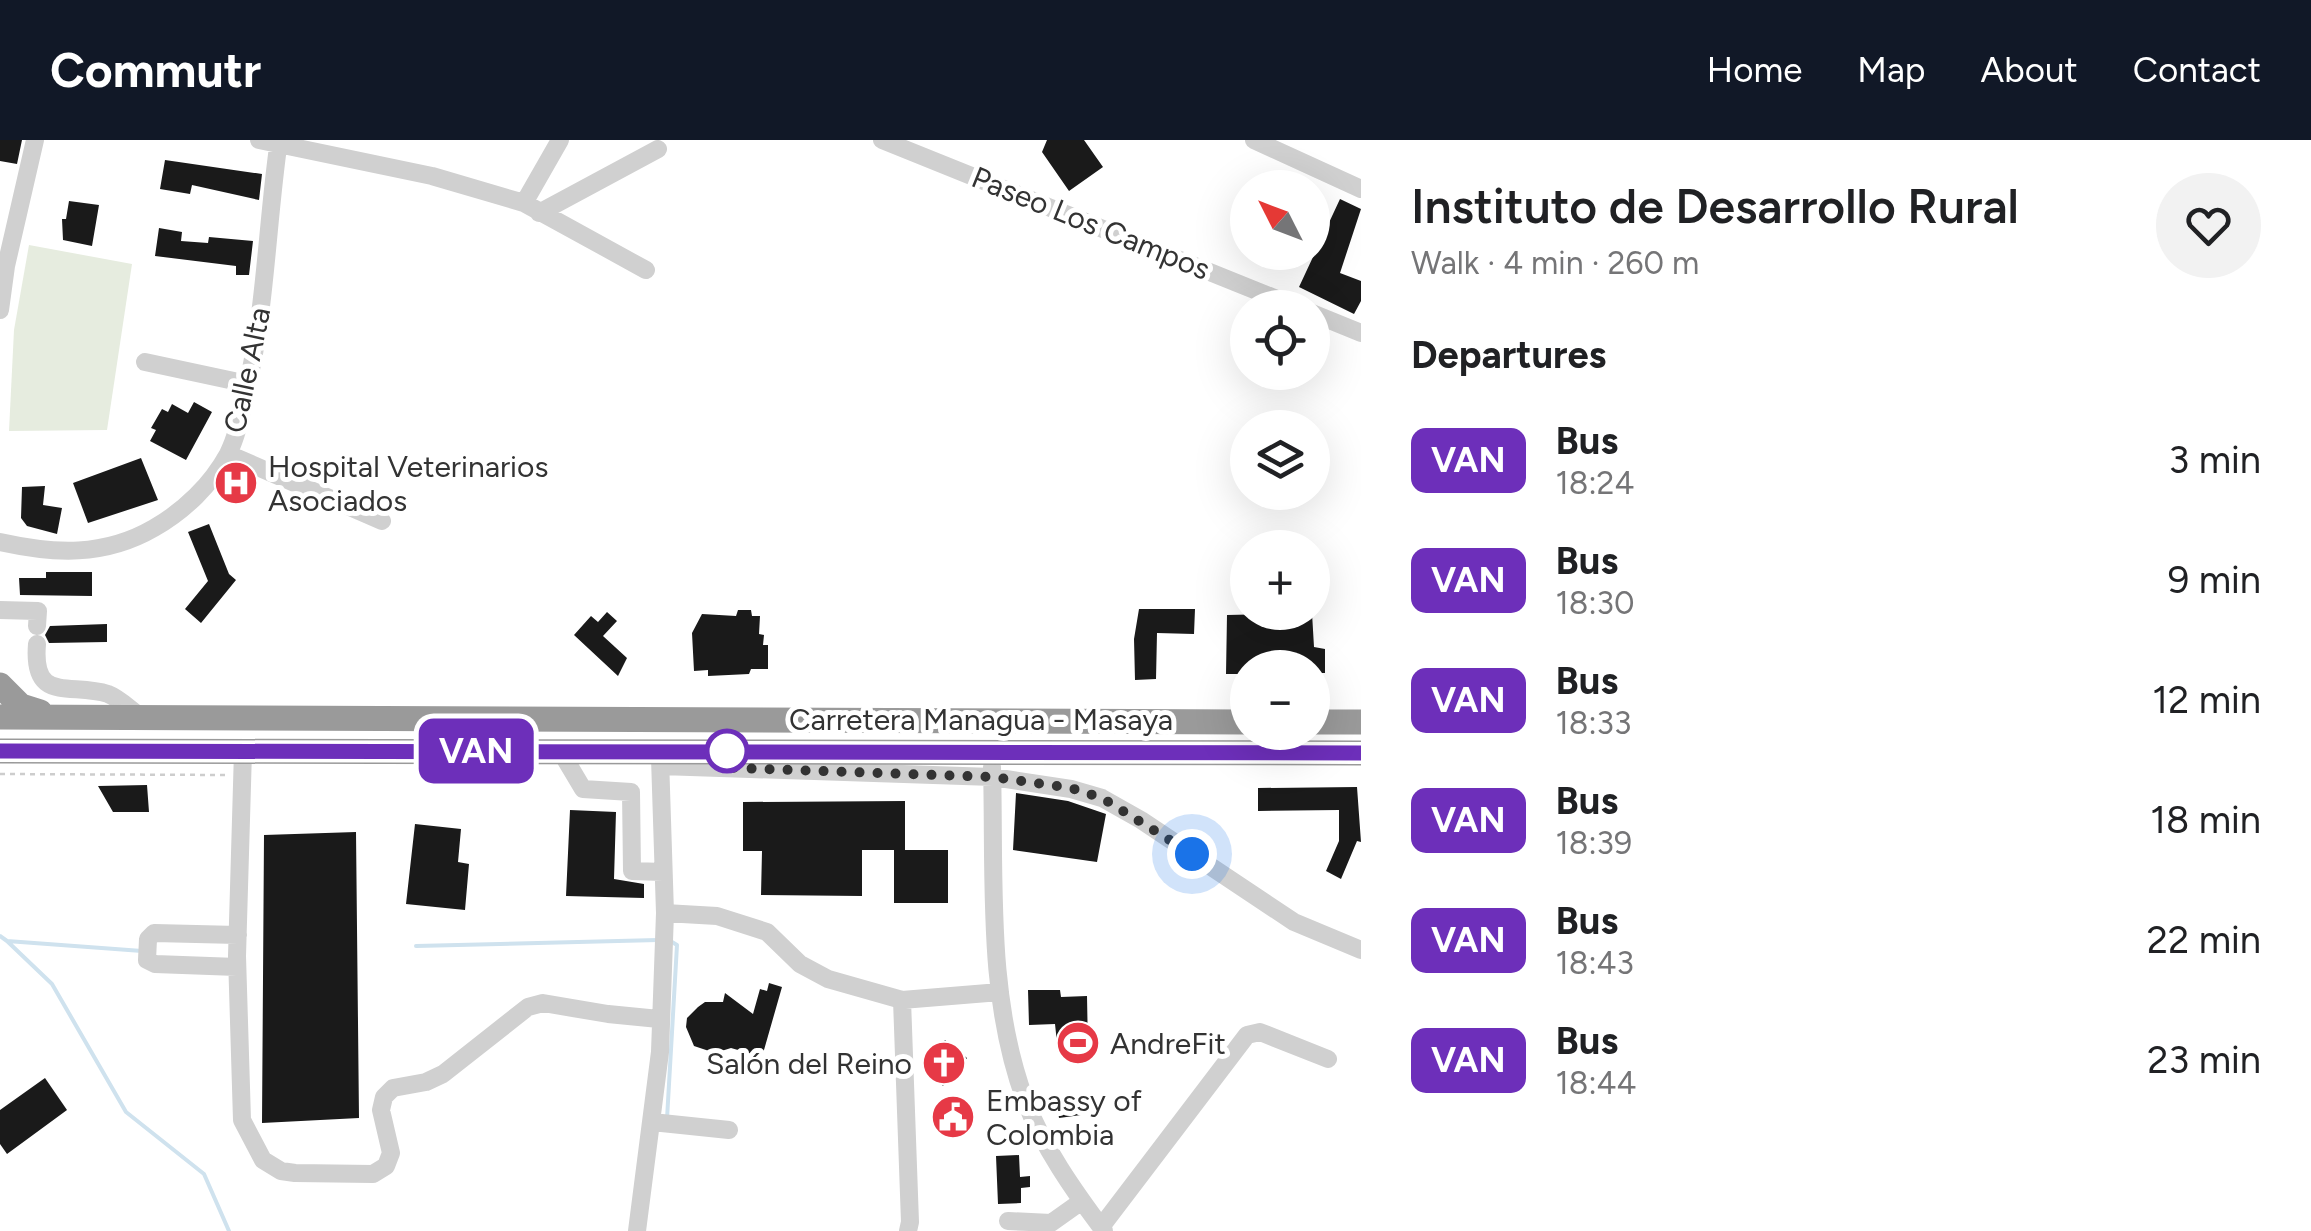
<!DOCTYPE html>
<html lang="en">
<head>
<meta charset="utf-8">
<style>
	:root { --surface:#fff; --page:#f2f2f2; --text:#202124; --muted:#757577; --accent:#111827 }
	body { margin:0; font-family:Figtree,sans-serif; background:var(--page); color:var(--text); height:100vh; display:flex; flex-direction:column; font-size:38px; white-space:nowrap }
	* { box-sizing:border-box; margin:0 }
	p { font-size:32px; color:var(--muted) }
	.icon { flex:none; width:55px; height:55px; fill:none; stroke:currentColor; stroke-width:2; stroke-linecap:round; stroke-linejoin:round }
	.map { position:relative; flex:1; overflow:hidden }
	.panel { display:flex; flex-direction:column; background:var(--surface); width:950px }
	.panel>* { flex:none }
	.badge { padding:0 20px; border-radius:15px; font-size:35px; line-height:65px }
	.needle { width:65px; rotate:312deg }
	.controls { position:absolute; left:1230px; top:30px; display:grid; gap:20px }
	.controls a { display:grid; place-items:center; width:100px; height:100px; border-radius:50%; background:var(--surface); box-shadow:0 10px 40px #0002; font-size:50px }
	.you { position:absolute; width:50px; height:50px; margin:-25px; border:8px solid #fff; border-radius:50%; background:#1a73e8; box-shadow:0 0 0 15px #1a73e833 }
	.map>.badge { position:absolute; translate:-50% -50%; box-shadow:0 0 0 5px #fff }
	h2 { padding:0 50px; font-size:38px; line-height:90px }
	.round { display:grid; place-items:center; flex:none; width:105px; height:105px; border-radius:52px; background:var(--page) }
	.summary { display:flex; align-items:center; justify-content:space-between; height:170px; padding:0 50px }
	h1 { font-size:48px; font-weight:600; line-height:75px }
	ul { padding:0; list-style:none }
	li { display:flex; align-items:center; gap:30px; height:120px; padding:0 50px }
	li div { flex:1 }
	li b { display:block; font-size:38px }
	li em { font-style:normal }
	li .badge { min-width:110px; font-weight:700; text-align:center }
	header { display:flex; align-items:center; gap:60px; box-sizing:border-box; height:140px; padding:0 50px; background:var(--accent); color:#fff }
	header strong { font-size:48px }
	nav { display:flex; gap:55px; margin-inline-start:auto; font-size:35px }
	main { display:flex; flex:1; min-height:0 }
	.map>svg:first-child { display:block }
	.green { fill:#e6ecdf }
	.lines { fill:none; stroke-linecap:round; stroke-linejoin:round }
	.stream { stroke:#cfe2ee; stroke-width:4 }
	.building { fill:#1a1a1a }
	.path { stroke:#cdcdcd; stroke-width:2.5; stroke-dasharray:5 5; stroke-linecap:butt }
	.minor { stroke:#d0d0d0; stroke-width:18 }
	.highway { stroke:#9a9a9a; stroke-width:25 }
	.line-casing { stroke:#fff; stroke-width:22 }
	.line { stroke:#6d2fba; stroke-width:15 }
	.walk { stroke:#333; stroke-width:10; stroke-dasharray:0 18 }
	.stop-dot { fill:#fff; stroke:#6d2fba; stroke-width:5 }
	.labels { text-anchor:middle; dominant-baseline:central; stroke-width:10; stroke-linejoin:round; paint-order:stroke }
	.street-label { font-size:30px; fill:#333; stroke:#fff }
	.poi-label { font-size:30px; fill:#333; stroke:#fff; text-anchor:start }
</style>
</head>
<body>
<header>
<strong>Commutr</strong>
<nav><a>Home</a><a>Map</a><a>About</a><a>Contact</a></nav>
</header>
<main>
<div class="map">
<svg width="1361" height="1091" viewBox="0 0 1361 1091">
	<rect width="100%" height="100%" fill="#fff"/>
	<path class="green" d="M29,105L132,124L107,290L9,291L14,190Z"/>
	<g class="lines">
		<path class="stream" d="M0,796L7,801L142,811
			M7,801L52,844L126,972L204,1034L229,1091
			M416,806L658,800
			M667,979L677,805L672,802"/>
	</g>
	<path class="building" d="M0,0H22L17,24L0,21Z
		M1047,0H1084L1103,27L1069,51L1042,12Z
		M165,20L262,34L259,60L192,45L190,54L160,49Z
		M1340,59L1361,69L1340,133L1361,141V161L1354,174L1299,147Z
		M69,61L99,65L92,106L63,100L62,79H66Z
		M159,88L182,92L181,101L208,103L209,97L253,101L249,135H236V126L155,116Z
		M194,262L212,272L186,320L150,301L156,290L151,288L162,269L168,272L172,264L188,273Z
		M141,318L158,360L88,383L73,343Z
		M45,346L43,365L62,368L57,394L27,386L21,378L22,347Z
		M209,384L229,434L236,440L201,483L185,469L208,441L188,392Z
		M46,432H92V456L20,455L19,438H46Z
		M1139,469H1195L1194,494L1157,493L1156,539L1135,540L1134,499Z
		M738,470H751L752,476H760L759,494L764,495L763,505H768V529H751L749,534L708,536V530L694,531L692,493L702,474L736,476Z
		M607,472L617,481L603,496L627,518L618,536L574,495L591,476L598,482Z
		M1312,473L1314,507L1325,509V533H1312V528H1248V534H1226L1227,475Z
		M107,484V502L49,503L45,495L50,486Z
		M147,645L149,672H113L98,646Z
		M1357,647L1361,702L1357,701L1341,739L1326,731L1339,701V670L1258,671V648Z
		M1016,653L1068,661L1106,674L1097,722L1013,710Z
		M905,661V710H948V763H894V710H862V756L761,755L762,711H743V662Z
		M570,670L616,672L614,739L644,744V758L566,756Z
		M415,684L461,689L458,722L469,724L465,770L406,764Z
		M356,692L359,978L262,983L264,695Z
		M769,843L782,847L762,917L731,908L715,913L694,906L686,887L687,878L698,867L705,862H723L725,853L753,874L760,849L767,851Z
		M1028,850H1060L1061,857L1087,856L1088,909L1058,912L1055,884L1029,885Z
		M945,900L967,918L943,946L922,927Z
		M45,938L67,970L7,1014L0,1004V970Z
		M1079,960L1081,975L1059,978L1057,964Z
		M1019,1015L1020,1037L1030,1036V1047L1021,1048V1063L998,1064L996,1016Z"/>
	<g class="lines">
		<path class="path" d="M0,634L226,635"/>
		<path class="minor" d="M259,0L432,36L524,63L646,130
			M882,0L1299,168
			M1254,0L1361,49
			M524,63L560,0
			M539,73L658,9
			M0,170L6,126L35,0
			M1312,173L1361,193
			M145,222L248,244
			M228,314L382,381
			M0,402C54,414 104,417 154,388C184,371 211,345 228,314C238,294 242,270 247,248C266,166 267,83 279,0
			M0,470L38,471L37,486
			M37,504C32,564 70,542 108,554C119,558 131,570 141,577
			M243,611L237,816L242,980L263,1020L281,1031L295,1033L373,1034L386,1026L391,1013L381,970L384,957L393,948L426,942L443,934L528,867L543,863L608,874L659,879
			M561,612L583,649L631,652L632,731L663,732
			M661,626L993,637L1071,649L1102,658L1141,680L1294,782L1361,810
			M992,627C995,738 986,855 1025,960C1043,1007 1074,1051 1104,1091
			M665,773L717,776L767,792L800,824L828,839L902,860L1000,852
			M237,827L155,824L147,820L148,799L154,793L238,795
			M902,860L910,1082L908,1091
			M652,982L729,990
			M1008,1081L1051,1083L1082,1061
			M1101,1087L1247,895L1260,892L1328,919
			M637,1091L660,912L665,773L660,618"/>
		<path class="highway" d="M0,545L21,566L40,572
			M0,577L1248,582
			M1312,582H1361
			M0,611L1361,613"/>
	</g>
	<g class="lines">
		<g class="line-casing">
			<path id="line" d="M0,611L1361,613"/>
		</g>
		<use href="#line" class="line"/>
		<path class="walk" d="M727,611L734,628L993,637L1071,648L1102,658L1192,714"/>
	</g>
	<defs>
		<g id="hospital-disc" transform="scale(2.25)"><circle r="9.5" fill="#e63946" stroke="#fff"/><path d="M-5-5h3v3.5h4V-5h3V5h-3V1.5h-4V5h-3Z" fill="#fff"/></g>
		<g id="stadium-disc" transform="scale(2.25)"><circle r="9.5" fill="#e63946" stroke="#fff"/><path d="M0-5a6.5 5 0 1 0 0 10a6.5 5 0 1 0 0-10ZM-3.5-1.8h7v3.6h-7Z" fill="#fff"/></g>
		<g id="church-disc" transform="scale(2.25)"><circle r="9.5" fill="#e63946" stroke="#fff"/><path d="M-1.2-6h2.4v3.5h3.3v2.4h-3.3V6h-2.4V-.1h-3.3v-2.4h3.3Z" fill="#fff"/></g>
		<g id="civic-disc" transform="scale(2.25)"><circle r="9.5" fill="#e63946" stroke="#fff"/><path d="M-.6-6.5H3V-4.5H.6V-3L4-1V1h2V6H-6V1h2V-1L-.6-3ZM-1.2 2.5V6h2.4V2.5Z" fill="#fff"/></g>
	</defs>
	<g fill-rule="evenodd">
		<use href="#hospital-disc" x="236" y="343"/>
		<use href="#stadium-disc" x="1078" y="903"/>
		<use href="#church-disc" x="944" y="923"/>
		<use href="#civic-disc" x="953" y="977"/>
	</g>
	<circle class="stop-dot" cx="727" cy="611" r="20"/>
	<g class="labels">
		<g class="street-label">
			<text transform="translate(1091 83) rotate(22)">Paseo Los Campos</text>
			<text transform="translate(247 230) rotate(-78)">Calle Alta</text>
			<text x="981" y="579">Carretera Managua - Masaya</text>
		</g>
		<g class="poi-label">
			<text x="268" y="326">Hospital Veterinarios<tspan x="268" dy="34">Asociados</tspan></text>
			<text x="1110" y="903">AndreFit</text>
			<text x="912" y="923" text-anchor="end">Salón del Reino</text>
			<text x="986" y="960">Embassy of<tspan x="986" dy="34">Colombia</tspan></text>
		</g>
	</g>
</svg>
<div class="controls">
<a><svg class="needle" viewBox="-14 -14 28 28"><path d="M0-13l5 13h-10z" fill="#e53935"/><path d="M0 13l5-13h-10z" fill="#757577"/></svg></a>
<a><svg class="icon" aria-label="locate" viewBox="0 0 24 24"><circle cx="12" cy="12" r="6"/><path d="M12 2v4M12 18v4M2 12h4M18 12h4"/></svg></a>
<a><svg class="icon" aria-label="layers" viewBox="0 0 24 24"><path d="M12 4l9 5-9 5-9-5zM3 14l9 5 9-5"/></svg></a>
<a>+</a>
<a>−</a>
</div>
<div class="you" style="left:1192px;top:714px"></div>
<b class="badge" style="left:476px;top:611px;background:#6d2fba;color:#fff">VAN</b>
</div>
<section class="panel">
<div class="summary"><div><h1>Instituto de Desarrollo Rural</h1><p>Walk · 4 min · 260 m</p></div><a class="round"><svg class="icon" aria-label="heart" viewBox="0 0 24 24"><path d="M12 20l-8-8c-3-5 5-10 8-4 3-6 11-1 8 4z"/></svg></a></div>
<h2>Departures</h2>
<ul>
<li><span class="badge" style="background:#6d2fba;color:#fff">VAN</span><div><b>Bus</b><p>18:24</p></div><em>3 min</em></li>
<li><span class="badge" style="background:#6d2fba;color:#fff">VAN</span><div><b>Bus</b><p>18:30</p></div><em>9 min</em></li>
<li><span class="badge" style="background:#6d2fba;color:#fff">VAN</span><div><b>Bus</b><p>18:33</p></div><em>12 min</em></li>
<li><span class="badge" style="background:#6d2fba;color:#fff">VAN</span><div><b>Bus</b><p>18:39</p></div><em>18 min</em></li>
<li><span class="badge" style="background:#6d2fba;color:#fff">VAN</span><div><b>Bus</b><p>18:43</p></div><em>22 min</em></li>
<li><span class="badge" style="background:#6d2fba;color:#fff">VAN</span><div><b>Bus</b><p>18:44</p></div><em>23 min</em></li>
</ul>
</section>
</main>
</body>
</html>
